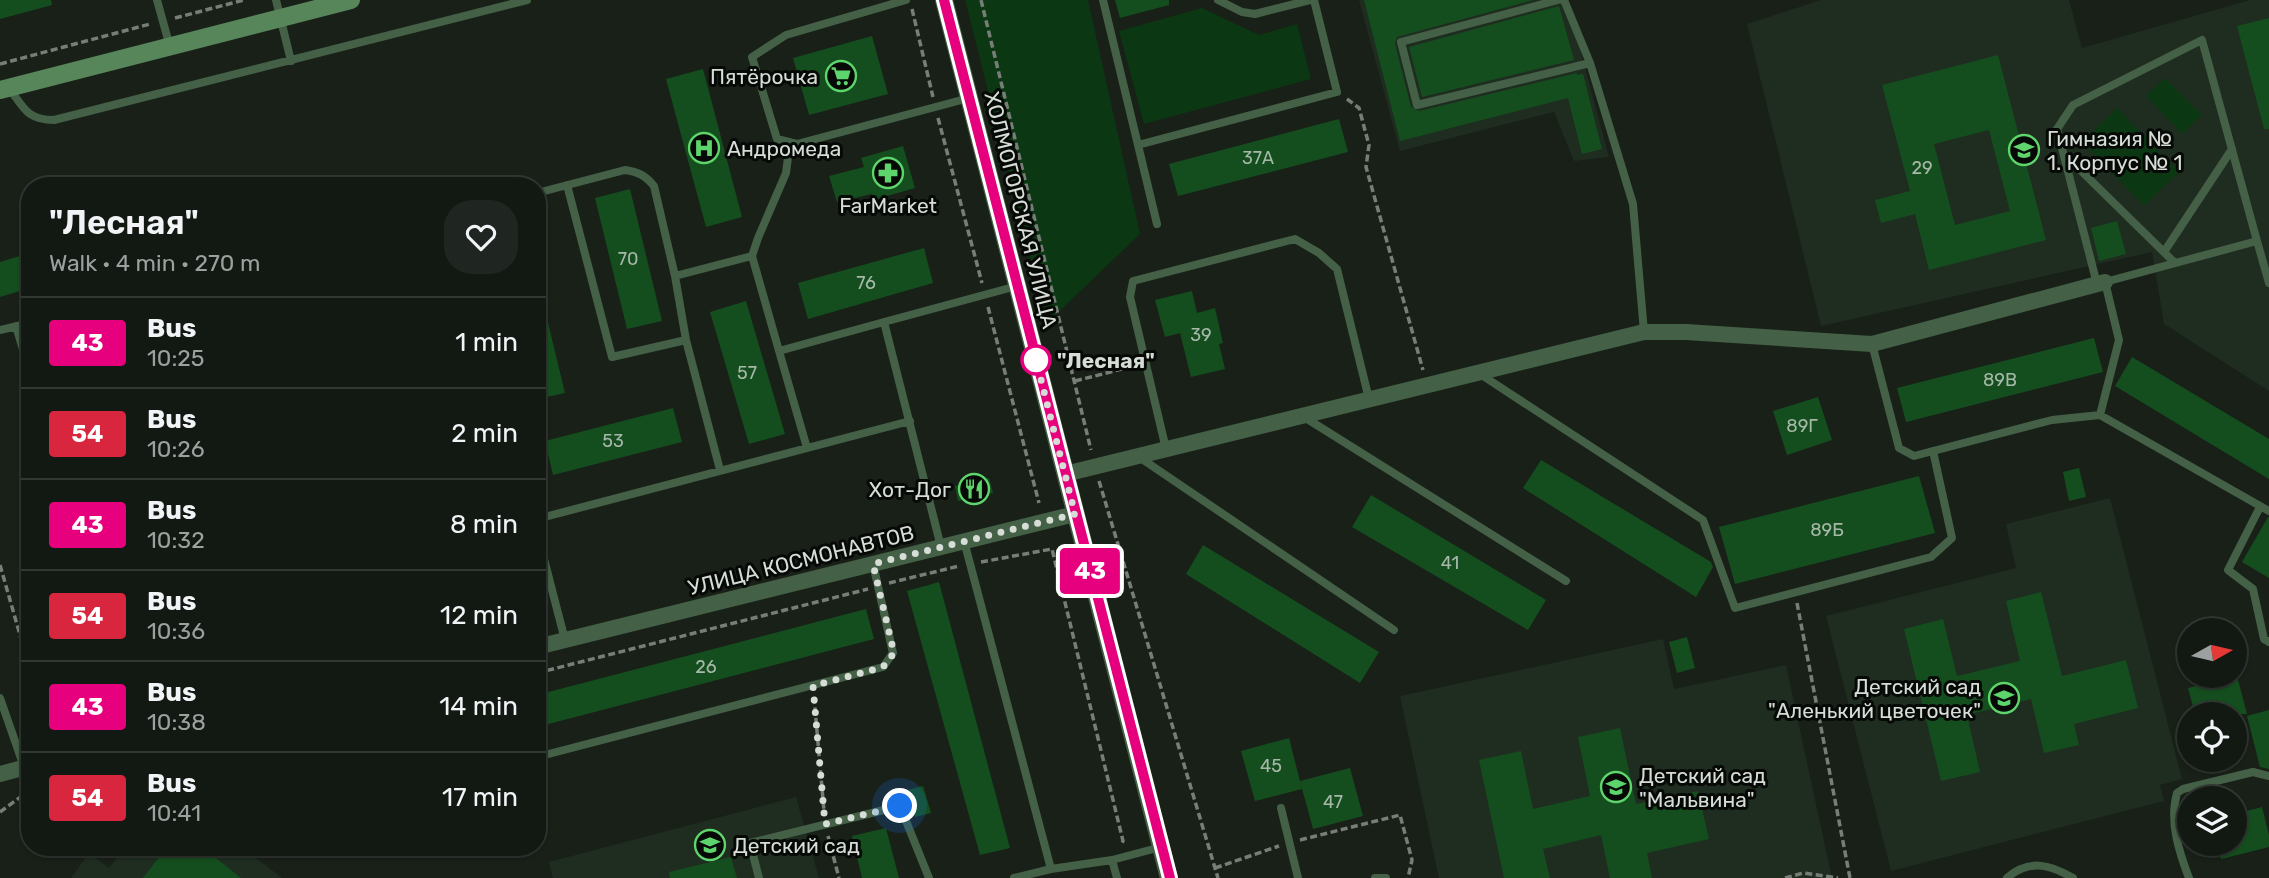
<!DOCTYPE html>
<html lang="en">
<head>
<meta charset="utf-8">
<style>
	:root { --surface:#121812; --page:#1f2520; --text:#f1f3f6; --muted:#9ca09f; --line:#313732 }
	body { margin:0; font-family:Rubik,sans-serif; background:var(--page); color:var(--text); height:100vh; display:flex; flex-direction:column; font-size:26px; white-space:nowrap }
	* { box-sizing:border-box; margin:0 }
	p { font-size:23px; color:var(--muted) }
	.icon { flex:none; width:38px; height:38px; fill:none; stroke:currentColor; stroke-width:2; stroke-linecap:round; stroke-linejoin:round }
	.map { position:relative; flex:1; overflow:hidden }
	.drawer { position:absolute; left:21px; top:177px; width:525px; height:679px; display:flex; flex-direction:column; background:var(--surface); border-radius:28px; box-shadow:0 2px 5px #0004,0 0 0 2px var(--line) }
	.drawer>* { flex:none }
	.badge { padding:0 14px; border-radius:5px; font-size:24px; line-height:46px }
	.needle { width:46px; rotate:82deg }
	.tools { position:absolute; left:2177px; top:618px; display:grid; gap:14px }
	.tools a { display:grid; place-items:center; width:70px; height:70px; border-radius:50%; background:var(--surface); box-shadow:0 2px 5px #0004,0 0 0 2px var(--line); font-size:35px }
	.you { position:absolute; width:35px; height:35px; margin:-18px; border:5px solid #fff; border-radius:50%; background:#1a73e8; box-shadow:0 0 0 10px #1a73e833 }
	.map>.badge { position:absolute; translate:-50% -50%; box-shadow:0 0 0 4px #fff }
	.round { display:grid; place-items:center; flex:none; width:74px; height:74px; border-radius:28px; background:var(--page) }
	.headline { display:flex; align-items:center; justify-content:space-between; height:119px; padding:0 28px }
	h1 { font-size:33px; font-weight:600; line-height:52px }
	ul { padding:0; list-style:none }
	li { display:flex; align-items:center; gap:21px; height:91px; padding:0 28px; border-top:2px solid var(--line) }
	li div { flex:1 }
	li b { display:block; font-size:26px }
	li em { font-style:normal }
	li .badge { min-width:77px; font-weight:700; text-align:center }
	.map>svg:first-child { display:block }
	.built { fill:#1f2c20 }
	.green { fill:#0c3713 }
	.building { fill:#154e1e; fill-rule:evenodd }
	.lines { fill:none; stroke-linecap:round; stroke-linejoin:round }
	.path { stroke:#777e77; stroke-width:3.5; stroke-dasharray:7 3.5; stroke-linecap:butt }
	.service { stroke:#446046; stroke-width:8 }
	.minor { stroke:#446046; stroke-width:16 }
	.tertiary { stroke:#446046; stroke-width:18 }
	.secondary { stroke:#58865b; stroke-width:18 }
	.line-casing { stroke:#fff; stroke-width:16 }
	.line { stroke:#e6007e; stroke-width:10 }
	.walk { stroke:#d6dcd6; stroke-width:7; stroke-dasharray:0 12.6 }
	.stop-dot { fill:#fff; stroke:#e6007e; stroke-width:3.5 }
	.labels { text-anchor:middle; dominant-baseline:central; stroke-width:6; stroke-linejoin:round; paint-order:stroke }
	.number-label { font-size:18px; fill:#a6b8a8 }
	.poi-label { font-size:21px; fill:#d6dcd6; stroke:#060906; text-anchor:start }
	.street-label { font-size:21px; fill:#d6dcd6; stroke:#060906 }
	.stop-label { font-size:21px; font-weight:bold; fill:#d6dcd6; stroke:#060906; text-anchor:start }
</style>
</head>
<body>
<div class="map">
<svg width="2269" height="878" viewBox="0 0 2269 878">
	<rect width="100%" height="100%" fill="#182018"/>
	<path class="built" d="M1359,0H1567L1609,157L1574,161L1554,112L1400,151Z
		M1821,0H2069L2082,48L2250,0H2269V391L2164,324L2152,252L1821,326L1747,24Z
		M2110,498L2182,779L2160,785L2164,801L1891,871L1826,616L2016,568L2006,524Z
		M1663,639L1674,689L1786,665L1832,878H1439L1400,696Z
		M796,797L819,878H553L549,862Z
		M125,847H242L282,878H71L89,853L109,868Z"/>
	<path class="green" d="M965,0H1088L1140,234L1047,323Z
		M1202,8L1259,35L1297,24L1311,79L1144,124L1119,31Z
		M2165,78L2202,115L2182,134L2146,96Z
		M2117,108L2179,172L2144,206L2082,142Z"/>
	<path class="building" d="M0,0H51L52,5L0,19Z
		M1115,0H1169V5L1120,18Z
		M1364,0H1533L1397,37L1395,44L1411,107L1419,111L1577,73V75L1583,74L1602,149L1582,154L1568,98L1400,141Z
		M1559,6L1574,60L1422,97L1409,47Z
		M2269,18V129H2264L2237,26Z
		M872,36L888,94L809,115L793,58Z
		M1998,55L2046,240L1929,270L1915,214L1881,223L1875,200L1910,191L1882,85ZM1989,130L2010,211L1955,225L1934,144Z
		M703,69L742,217L706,227L666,79Z
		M1339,119L1348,152L1178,196L1169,164Z
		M903,146L915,188L873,200L872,194L837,202L829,176L864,167L861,158Z
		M630,189L662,321L627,329L595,198Z
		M2117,221L2126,254L2099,261L2091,228Z
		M924,248L933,283L808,319L798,283Z
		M30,253V288L0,297V262Z
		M1192,291L1197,313L1215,308L1223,343L1219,344L1225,369L1191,377L1180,333L1165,337L1155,300Z
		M746,301L785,434L749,444L710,312Z
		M543,302L565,393L537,399V303Z
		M2094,338L2103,372L1906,422L1897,388Z
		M2132,357L2269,439V479L2115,386Z
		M1818,397L1832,440L1787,455L1773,411Z
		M673,408L682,442L553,475L545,441Z
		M1541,460L1711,562L1713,567L1696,597L1523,488Z
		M2079,468L2086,497L2069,501L2063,472Z
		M1919,476L1935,533L1735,584L1719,527Z
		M989,478L993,493L958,501L955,486Z
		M1371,495L1546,600L1528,630L1352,527Z
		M2268,517H2269V578L2242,562Z
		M1203,545L1379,652L1360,683L1186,574Z
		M939,582L1010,848L980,855L907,591Z
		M2041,592L2062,676L2126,660L2138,708L2074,724L2079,745L2044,753L2031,699L1967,715L1980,772L1941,781L1904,629L1943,619L1957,676L2020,661L2006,601Z
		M866,609L874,639L537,727V695Z
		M1687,637L1695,668L1677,673L1669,642Z
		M2237,676L2247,714H2195L2188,688Z
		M2269,710V769L2260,767L2247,716Z
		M1620,728L1636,804L1698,791L1709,839L1647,853L1652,878H1610L1601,835L1543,849L1550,878H1504L1479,760L1521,751L1533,809L1590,796L1578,737Z
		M1289,738L1302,789L1255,801L1241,751Z
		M1350,768L1363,816L1313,829L1300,781Z
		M923,786L931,813L915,817L907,790Z
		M2262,807L2269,835V847L2221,859L2217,844H2235V814Z
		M886,828L899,878H862L852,836Z
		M167,847H202L241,878H143Z
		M731,857L737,878H670L669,872Z"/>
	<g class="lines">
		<path class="path" d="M981,0L1091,450
			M912,9L933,97
			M175,18L244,0
			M0,64L150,24
			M1347,99L1359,108L1369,145L1366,167L1423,370
			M938,118L982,283
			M988,307L1039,503
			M1075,381L1134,366
			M1099,481L1218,878
			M981,562L1052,549L1123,841L1121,845
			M0,565L30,670
			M889,583L959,566
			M1797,603L1850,878
			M537,673L868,589
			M814,697L824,811
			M0,812L30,790
			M828,836L839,878
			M1300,840L1400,815L1412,860L1408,878
			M1215,868L1279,846
			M1785,878L1803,873L1838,878"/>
		<path class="service" d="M157,0L170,47
			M276,0L291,61
			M906,0L786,35L752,57L777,139L797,144L969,98
			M1103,0L1138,145L1337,92L1314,0
			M1218,0L1242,12L1255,14L1310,0
			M1558,0L1401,42L1417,105L1590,63
			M1564,0L1590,63L1633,204L1644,332
			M9,88C24,108 27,120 54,120L527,0
			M1138,145L1157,224
			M2065,155L2175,263
			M567,185L612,357L686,340
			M537,193L625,170C638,172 645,175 654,186L675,276L686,340L720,470
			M2257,241L2269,283
			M2164,252L2232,149
			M752,256L779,351L884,322
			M675,276L752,256L758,238L786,173L790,142
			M2097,284L2057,129L2073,105L2202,40L2257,241L2105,282L2119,340L2100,415
			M16,326L30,373
			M0,330L30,323
			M1872,344L1899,448L1914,456L2052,420L2100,415L2269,511
			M779,351L807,448
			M1480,374L1703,520L1735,608L1931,557L1952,538L1933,451
			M1304,417L1566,581
			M1166,449L1130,297L1133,281L1295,239L1319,253L1337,269L1369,399
			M1139,457L1394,630
			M2260,507L2228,570L2253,589L2264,639L2269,642
			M537,519L910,421
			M537,532L565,640
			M964,541L1051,869
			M941,547L884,322L1017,286
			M0,698L24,767
			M537,757L883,667L893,653L873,564
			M1281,808L1298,878
			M1112,860L1117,878
			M759,878L750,843L900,806L929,878
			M1014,878L1051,869L1112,860L1161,847
			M1375,878H1386
			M2007,878C2028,859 2050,864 2073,878
			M2189,878C2179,852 2169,821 2177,793L2183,789L2253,772L2269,776"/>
		<path class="minor" d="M1065,474L1644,332H1686L1872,344L2105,282
			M537,647L1075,514
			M0,774L30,766"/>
		<path class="tertiary" d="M944,0L1169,878"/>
		<path class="secondary" d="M0,90L351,0"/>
	</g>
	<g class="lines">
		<g class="line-casing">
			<path id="line" d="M944,0L1170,878"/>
		</g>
		<use href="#line" class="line"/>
		<path class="walk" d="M900,806L825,824L813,686L883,667L894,653L873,564L1075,514L1036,360"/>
	</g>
	<defs>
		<g id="supermarket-ring" transform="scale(1.575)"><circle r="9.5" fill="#060906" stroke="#5ed56c" stroke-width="1.5"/><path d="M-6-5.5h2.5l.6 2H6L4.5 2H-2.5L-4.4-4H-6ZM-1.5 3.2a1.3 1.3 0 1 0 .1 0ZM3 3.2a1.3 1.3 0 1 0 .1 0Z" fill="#5ed56c"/></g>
		<g id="hospital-ring" transform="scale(1.575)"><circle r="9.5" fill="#060906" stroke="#5ed56c" stroke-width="1.5"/><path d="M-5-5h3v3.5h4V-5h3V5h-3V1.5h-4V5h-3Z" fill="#5ed56c"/></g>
		<g id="school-ring" transform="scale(1.575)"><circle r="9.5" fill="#060906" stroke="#5ed56c" stroke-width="1.5"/><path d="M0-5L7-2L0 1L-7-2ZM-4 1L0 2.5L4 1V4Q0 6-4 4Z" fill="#5ed56c"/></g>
		<g id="pharmacy-ring" transform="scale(1.575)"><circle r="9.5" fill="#060906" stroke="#5ed56c" stroke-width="1.5"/><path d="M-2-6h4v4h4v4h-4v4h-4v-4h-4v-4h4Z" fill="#5ed56c"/></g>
		<g id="restaurant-ring" transform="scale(1.575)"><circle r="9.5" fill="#060906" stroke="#5ed56c" stroke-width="1.5"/><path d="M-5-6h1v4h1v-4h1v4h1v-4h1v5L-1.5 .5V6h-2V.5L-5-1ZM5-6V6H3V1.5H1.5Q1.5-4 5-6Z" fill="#5ed56c"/></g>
	</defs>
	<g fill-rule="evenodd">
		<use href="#supermarket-ring" x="841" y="76"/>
		<use href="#hospital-ring" x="704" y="148"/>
		<use href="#school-ring" x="2024" y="150"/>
		<use href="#pharmacy-ring" x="888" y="173"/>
		<use href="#restaurant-ring" x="974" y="489"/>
		<use href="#school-ring" x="2004" y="698"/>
		<use href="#school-ring" x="1616" y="787"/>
		<use href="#school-ring" x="710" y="845"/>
	</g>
	<circle class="stop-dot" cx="1036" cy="360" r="14"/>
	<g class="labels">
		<g class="number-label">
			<text x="1258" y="158">37А</text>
			<text x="1922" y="168">29</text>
			<text x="628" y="259">70</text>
			<text x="866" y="283">76</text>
			<text x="1201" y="335">39</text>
			<text x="747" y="373">57</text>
			<text x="2000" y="380">89В</text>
			<text x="1802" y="426">89Г</text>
			<text x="613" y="441">53</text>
			<text x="1827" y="530">89Б</text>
			<text x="1450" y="563">41</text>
			<text x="706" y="667">26</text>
			<text x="1271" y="766">45</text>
			<text x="1333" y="802">47</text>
		</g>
		<g class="poi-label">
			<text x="818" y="76" text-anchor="end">Пятёрочка</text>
			<text x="2047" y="138">Гимназия №<tspan x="2047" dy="24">1. Корпус № 1</tspan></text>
			<text x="727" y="148">Андромеда</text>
			<text x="888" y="205" text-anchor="middle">FarMarket</text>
			<text x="951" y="489" text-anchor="end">Хот-Дог</text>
			<text x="1981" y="686" text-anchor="end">Детский сад<tspan x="1981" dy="24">"Аленький цветочек"</tspan></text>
			<text x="1639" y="775">Детский сад<tspan x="1639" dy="24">"Мальвина"</tspan></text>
			<text x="733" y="845">Детский сад</text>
		</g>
		<g class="street-label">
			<text transform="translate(1021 210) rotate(76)">ХОЛМОГОРСКАЯ УЛИЦА</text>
			<text transform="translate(801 560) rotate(-14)">УЛИЦА КОСМОНАВТОВ</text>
		</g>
		<g class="stop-label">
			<text x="1057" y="360">"Лесная"</text>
		</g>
	</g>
</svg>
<div class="tools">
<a><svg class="needle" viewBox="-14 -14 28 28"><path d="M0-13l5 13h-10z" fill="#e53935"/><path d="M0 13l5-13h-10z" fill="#9ca09f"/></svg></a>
<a><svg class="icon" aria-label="locate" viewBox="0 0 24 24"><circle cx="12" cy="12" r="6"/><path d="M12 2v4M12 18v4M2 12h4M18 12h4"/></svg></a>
<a><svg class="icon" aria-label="layers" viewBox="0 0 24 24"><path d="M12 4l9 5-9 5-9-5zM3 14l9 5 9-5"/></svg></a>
</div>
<div class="you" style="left:900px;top:806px"></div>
<b class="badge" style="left:1090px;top:571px;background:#e6007e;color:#fff">43</b>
<section class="drawer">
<div class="headline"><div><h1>&quot;Лесная&quot;</h1><p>Walk · 4 min · 270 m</p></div><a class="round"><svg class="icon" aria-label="heart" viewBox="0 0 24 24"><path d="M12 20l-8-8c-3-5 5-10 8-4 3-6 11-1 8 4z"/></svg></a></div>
<ul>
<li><span class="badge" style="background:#e6007e;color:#fff">43</span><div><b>Bus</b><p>10:25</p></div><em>1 min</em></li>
<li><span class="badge" style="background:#d7263d;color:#fff">54</span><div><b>Bus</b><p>10:26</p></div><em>2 min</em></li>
<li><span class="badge" style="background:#e6007e;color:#fff">43</span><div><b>Bus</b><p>10:32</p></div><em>8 min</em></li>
<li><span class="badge" style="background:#d7263d;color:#fff">54</span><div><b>Bus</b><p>10:36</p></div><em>12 min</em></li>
<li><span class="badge" style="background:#e6007e;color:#fff">43</span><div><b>Bus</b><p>10:38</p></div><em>14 min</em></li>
<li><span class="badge" style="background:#d7263d;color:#fff">54</span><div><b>Bus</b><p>10:41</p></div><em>17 min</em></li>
</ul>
</section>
</div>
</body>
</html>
